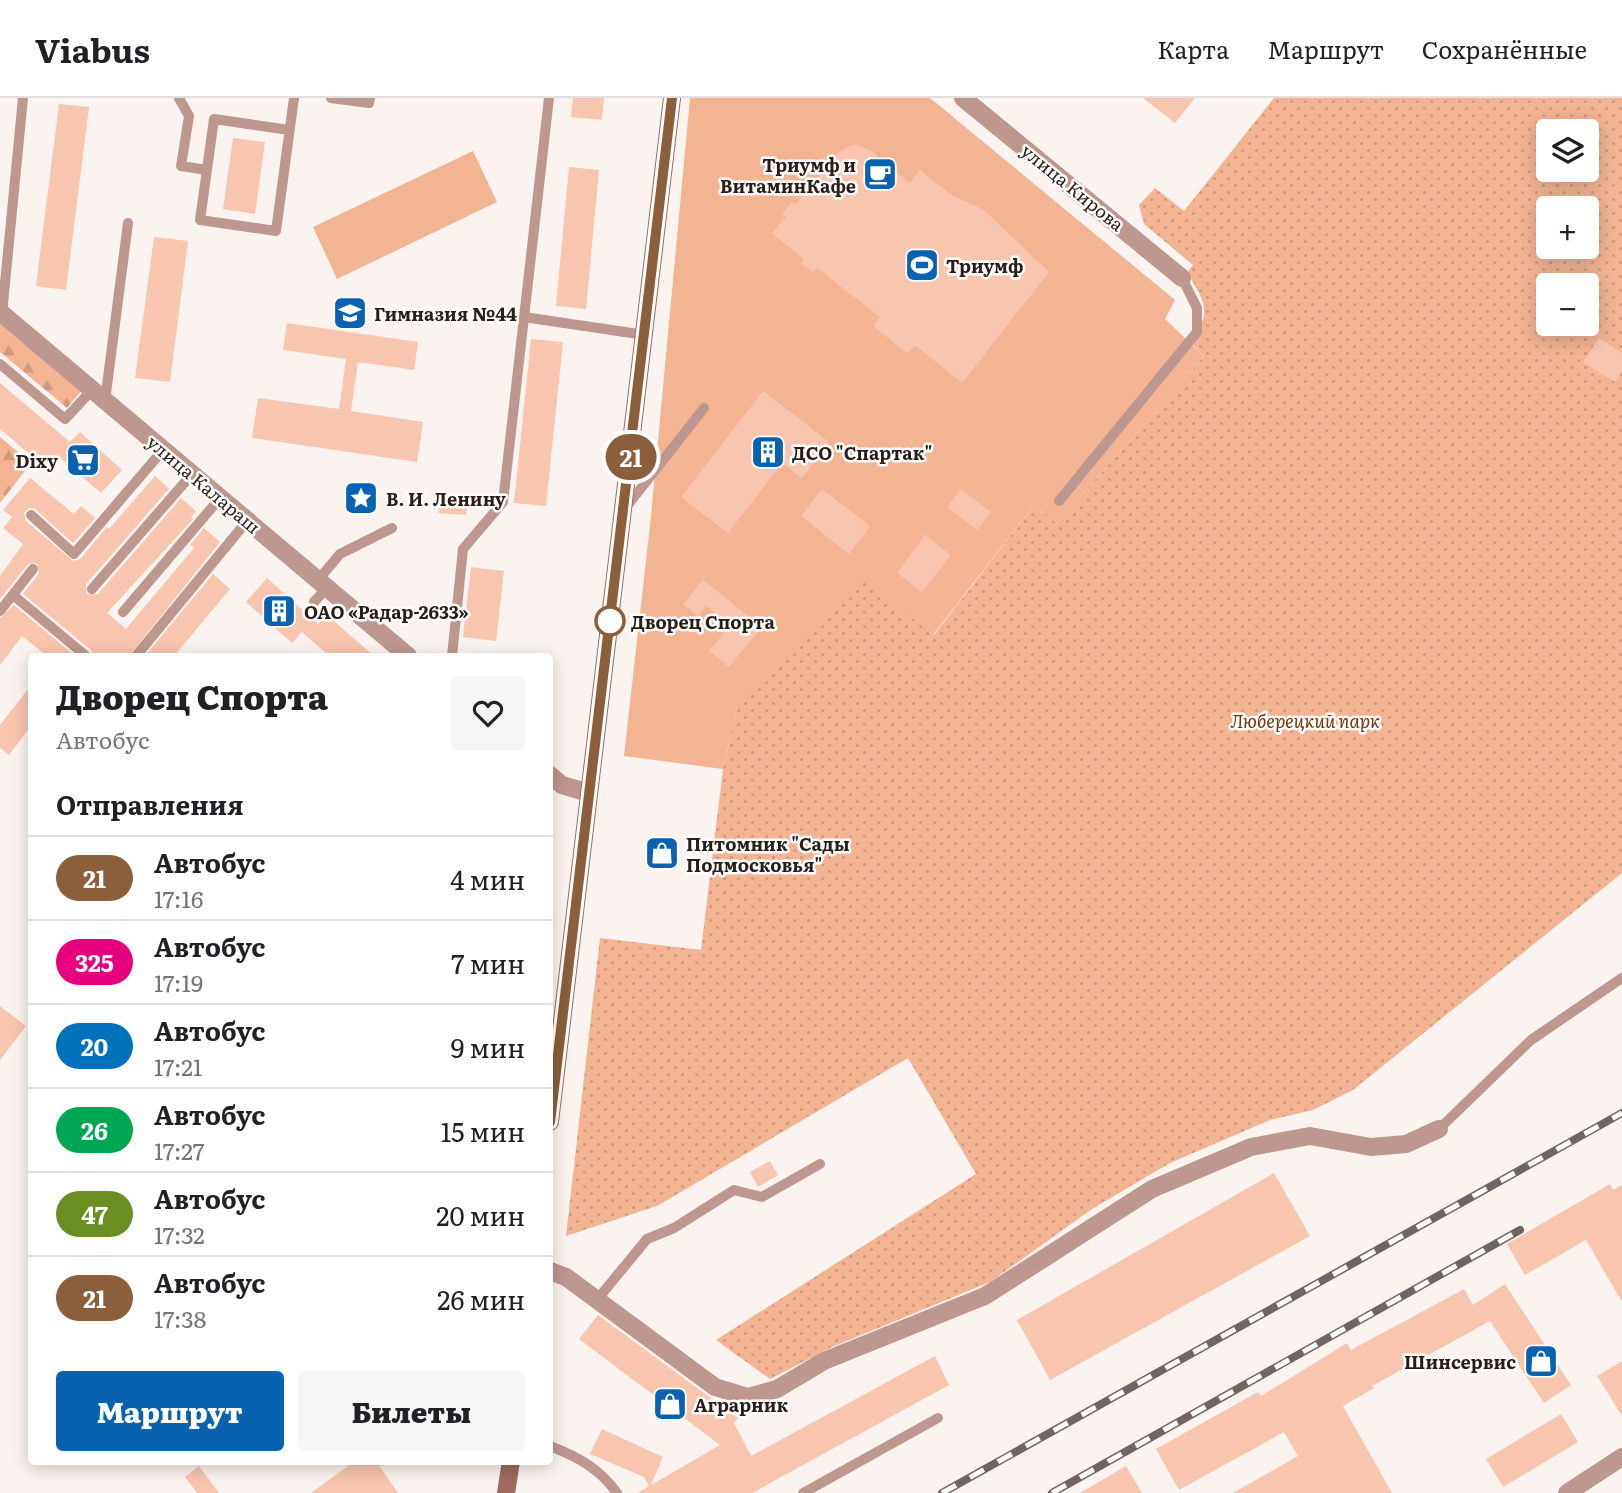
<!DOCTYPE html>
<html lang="ru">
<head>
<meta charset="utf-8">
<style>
	:root { --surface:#fff; --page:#f6f6f6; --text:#202124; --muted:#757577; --line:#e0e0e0; --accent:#0862b0 }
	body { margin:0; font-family:Literata,serif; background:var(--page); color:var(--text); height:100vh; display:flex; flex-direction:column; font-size:26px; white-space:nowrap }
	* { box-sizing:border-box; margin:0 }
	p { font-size:23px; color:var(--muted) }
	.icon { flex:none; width:38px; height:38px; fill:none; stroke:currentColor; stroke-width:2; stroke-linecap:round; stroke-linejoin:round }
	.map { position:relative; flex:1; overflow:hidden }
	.sheet { position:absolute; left:28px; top:555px; width:525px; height:812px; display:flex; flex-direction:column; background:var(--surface); border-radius:7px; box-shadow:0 4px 18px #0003 }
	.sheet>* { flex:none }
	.badge { padding:0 14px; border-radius:23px; font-size:24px; line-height:46px }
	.controls { position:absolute; left:1536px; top:21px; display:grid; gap:14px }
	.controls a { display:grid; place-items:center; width:63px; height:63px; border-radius:7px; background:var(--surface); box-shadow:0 4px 18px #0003; font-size:35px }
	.map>.badge { position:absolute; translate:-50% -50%; box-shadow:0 0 0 4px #fff }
	h2 { padding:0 28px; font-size:26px; line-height:63px }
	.round { display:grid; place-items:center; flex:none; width:74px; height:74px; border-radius:7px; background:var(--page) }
	.overview { display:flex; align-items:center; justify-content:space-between; height:119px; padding:0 28px }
	h1 { font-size:33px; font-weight:800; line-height:52px }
	.action { display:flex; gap:14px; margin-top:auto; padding:14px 28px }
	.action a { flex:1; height:80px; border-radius:7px; background:var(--accent); color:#fff; font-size:28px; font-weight:800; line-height:80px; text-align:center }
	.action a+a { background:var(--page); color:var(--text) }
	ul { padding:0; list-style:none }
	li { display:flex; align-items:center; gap:21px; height:84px; padding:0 28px; border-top:2px solid var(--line) }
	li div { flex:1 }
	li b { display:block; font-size:26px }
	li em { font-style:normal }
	li .badge { min-width:77px; font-weight:700; text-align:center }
	header { display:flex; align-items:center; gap:42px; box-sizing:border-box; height:98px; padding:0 35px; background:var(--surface); border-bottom:2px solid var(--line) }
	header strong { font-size:33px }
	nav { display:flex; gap:38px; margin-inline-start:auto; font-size:24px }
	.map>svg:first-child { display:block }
	.grass { fill:#f3b494 }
	.forest { fill:url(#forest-firs) }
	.park { fill:url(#park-dots); fill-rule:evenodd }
	.building { fill:#f8c6ae }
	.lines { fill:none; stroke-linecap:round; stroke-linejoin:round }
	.service { stroke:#be978e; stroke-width:10 }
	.minor { stroke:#be978e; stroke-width:18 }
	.tertiary { stroke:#be978e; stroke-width:18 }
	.secondary { stroke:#a16a5e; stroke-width:18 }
	.rail-casing { stroke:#706560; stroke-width:8 }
	.rail { stroke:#fff; stroke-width:5; stroke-dasharray:16; stroke-linecap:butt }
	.line-casing { stroke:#fff; stroke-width:16 }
	.line { stroke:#8b5e3c; stroke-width:10 }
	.stop-dot { fill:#fff; stroke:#8b5e3c; stroke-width:3.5 }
	.labels { text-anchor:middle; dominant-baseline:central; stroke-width:5; stroke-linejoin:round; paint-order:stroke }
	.poi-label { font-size:18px; font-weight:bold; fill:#2a1d17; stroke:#fff; text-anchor:start }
	.street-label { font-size:18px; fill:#2a1d17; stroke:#fff }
	.stop-label { font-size:18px; font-weight:bold; fill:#2a1d17; stroke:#fff; text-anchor:start }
	.park-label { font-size:18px; font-style:italic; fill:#7a3403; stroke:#fff }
</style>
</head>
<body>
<header>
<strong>Viabus</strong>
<nav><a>Карта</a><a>Маршрут</a><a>Сохранённые</a></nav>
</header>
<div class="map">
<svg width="1622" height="1395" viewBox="0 0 1622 1395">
	<defs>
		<pattern id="forest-firs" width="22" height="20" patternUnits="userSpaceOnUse" patternTransform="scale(1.75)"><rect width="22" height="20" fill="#f3b494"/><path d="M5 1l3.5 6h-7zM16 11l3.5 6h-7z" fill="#d09a7f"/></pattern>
		<pattern id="park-dots" width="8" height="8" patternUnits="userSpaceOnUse" patternTransform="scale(1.75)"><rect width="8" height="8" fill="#f3b494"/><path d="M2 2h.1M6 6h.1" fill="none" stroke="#d09a7f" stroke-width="1.8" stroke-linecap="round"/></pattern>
	</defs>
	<rect width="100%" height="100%" fill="#faf3ef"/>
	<path class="grass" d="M690,0H930L1175,202L1165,221L1204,258L1057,425L1034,407L933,537L737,610L723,671L624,658L651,418Z
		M473,53L497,104L337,181L313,129Z"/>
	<path class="forest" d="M0,222L82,292L67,310L0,254Z
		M0,339L31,365L0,405Z"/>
	<path class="park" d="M1274,0H1622V775L1353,992L1313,1012L1270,1022L1170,1065L1092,1111L990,1184L832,1249L770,1281L716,1242L976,1076L908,960L657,1108L566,1138L600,840L701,852L723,671L737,610L860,480L934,537L1034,407L1057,425L1204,258L1191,245C1211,214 1207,206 1187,175L1193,167L1144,126L1139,107L1155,90L1184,113ZM1549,33H1587V72H1549ZM1549,110H1587V149H1549ZM1549,187H1587V226H1549Z"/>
	<path class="building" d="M573,0H604L602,22L571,19Z
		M1143,0H1195L1175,25Z
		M59,6L89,9L66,192L36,188Z
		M233,40L265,44L255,116L223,111Z
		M854,46L870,52L910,85L920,72L951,97L984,112L1049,174L962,285L915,247L907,255L873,228L880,219L817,170L813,174L801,165L804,161L772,135L786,119L782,116L792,104L795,107L839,54Z
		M569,69L599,72L586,211L556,208Z
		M154,139L188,143L170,284L135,280Z
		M287,225L418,244L414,272L358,264L351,313L423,324L417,364L252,340L258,300L339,311L346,261L283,252Z
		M1599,240L1622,255V274L1615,284L1583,264Z
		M531,241L563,244L546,408L514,405Z
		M0,285L70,344L80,334L122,372L101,395L58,358L47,371L0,331Z
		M763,293L829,344L802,380L782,365L728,435L681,399Z
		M155,378L169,391L86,486L87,496H98L181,400L196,413L191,419L193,421L107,515L126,531L194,450L190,447L204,430L220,444L129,558H93L91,552L23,496L39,475L37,465L28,466L0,501V478L23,446L3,430L12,419L3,412L30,380L74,416L81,408L95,420L73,445L35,411L29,410L24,415L26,423L73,463L80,461L107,429L109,431Z
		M822,391L870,428L849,456L801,418Z
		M961,391L991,414L977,432L947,409Z
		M440,397L468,399L466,417L438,415Z
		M925,437L951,457L922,494L897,475Z
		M471,469L504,473L496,543L463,539Z
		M213,476L230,491L174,558H145Z
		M267,480L318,526L327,517L374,558H329L302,534L292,545L246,504Z
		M703,482L762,529L729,569L709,553L730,527L706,508L698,518L683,506Z
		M14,507L75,558H47L22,538L0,567V520Z
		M32,586V627L9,657L0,650V627Z
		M0,908L26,928L0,962Z
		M770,1063L778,1077L758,1089L750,1074Z
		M1274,1075L1310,1138L1050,1282L1017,1222Z
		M1610,1086L1613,1092L1622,1087V1204L1586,1142L1525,1177L1507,1146Z
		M1505,1186L1571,1287L1544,1305L1490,1223L1372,1288L1374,1290L1343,1308L1392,1395H1233L1298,1358L1284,1334L1179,1392L1156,1351L1258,1294L1261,1298L1347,1245L1351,1252L1464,1191L1473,1207Z
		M598,1217L738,1320L734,1325L751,1358L935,1258L949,1287L752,1395H637L649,1388L644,1379L590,1356L602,1331L663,1359L651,1387L720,1347L579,1241Z
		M1622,1263V1318L1597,1278Z
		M1561,1316L1578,1344L1503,1389L1486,1361Z
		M355,1363H376L398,1395H311Z
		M199,1368L219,1395H197L185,1379Z
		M1126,1368L1142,1395H1080Z"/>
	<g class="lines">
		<path class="service" d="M179,0L189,18L181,68L207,72
			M331,0L369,5L370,0
			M289,32L214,21L200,122L276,133L294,0
			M2,216L23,0
			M524,219L645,237
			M0,266L65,321L92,292
			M105,303L128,125
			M1059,403L1197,234V210L1182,180
			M627,408L704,310
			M31,417L74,456L163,352
			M318,482L340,456L392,430
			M92,491L192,376
			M13,497L86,558
			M314,504L327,490
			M0,513L33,471
			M123,514L220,400
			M136,558L247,423
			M452,558L463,451L503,404L549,0
			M1439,1031L1531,942L1622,880
			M596,1203L647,1141L674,1130L734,1092L762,1099L820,1066
			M550,1348C578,1359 599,1370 617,1395
			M803,1395L938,1320"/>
		<path class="minor" d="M963,0L1182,180
			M0,214L408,558
			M550,677L562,687L589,695
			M550,1173L566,1179L715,1289L748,1299L777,1291L824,1263L985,1198L1152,1091L1251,1049L1310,1038L1371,1049L1406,1046L1439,1031"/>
		<path class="tertiary" d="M1567,1395L1622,1359"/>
		<path class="secondary" d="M550,1024L672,0
			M506,1395L511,1363"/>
		<g class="rail-casing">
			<path id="rail" d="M942,1395L1622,1015
				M1052,1395L1520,1132"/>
		</g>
		<use href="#rail" class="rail"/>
	</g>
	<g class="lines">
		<g class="line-casing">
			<path id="line" d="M550,1024L672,0"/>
		</g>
		<use href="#line" class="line"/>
	</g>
	<defs>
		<g id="cafe-square" transform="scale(1.75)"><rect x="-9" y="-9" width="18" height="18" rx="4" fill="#0862b0" stroke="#fff"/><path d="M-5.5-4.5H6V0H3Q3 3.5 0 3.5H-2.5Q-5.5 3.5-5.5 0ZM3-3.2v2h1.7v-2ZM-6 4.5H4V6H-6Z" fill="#fff"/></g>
		<g id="stadium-square" transform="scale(1.75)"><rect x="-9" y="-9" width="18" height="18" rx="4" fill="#0862b0" stroke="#fff"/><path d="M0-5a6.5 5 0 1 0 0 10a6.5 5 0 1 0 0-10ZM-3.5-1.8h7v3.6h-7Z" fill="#fff"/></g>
		<g id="school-square" transform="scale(1.75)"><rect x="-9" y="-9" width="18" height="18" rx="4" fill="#0862b0" stroke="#fff"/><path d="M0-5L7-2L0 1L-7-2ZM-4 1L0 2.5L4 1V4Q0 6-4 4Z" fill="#fff"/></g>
		<g id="building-square" transform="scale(1.75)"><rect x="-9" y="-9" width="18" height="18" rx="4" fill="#0862b0" stroke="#fff"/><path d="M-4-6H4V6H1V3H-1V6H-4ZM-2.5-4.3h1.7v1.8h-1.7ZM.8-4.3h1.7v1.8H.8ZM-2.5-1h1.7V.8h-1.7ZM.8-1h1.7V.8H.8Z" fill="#fff"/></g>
		<g id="supermarket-square" transform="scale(1.75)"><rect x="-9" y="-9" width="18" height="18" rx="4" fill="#0862b0" stroke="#fff"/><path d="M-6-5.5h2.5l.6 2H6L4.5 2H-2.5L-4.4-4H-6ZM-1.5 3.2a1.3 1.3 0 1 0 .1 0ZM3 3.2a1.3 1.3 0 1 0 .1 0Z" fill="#fff"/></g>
		<g id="sight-square" transform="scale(1.75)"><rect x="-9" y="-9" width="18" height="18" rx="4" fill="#0862b0" stroke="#fff"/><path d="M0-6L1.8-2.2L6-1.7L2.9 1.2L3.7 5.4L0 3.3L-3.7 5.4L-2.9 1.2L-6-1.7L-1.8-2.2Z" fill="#fff"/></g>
		<g id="shop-square" transform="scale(1.75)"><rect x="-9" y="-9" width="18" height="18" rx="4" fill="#0862b0" stroke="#fff"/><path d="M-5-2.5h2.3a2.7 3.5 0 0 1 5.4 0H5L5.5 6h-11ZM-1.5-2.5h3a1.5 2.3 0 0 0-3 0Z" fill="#fff"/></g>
	</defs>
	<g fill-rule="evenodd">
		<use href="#cafe-square" x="880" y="76"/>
		<use href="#stadium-square" x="922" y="167"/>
		<use href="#school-square" x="350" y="215"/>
		<use href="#building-square" x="768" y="354"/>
		<use href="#supermarket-square" x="83" y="362"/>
		<use href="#sight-square" x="361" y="400"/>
		<use href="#building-square" x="279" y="513"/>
		<use href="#shop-square" x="662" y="755"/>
		<use href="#shop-square" x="1541" y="1263"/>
		<use href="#shop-square" x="670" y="1306"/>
	</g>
	<circle class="stop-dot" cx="610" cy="523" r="14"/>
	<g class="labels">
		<g class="poi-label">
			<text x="856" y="66" text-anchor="end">Триумф и<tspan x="856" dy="21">ВитаминКафе</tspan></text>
			<text x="946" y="167">Триумф</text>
			<text x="374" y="215">Гимназия №44</text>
			<text x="792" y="354">ДСО "Спартак"</text>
			<text x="58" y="362" text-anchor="end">Dixy</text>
			<text x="386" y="400">В. И. Ленину</text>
			<text x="304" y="513">ОАО «Радар-2633»</text>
			<text x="686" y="745">Питомник "Сады<tspan x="686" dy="21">Подмосковья"</tspan></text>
			<text x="1516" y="1263" text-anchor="end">Шинсервис</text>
			<text x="694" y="1306">Аграрник</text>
		</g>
		<g class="street-label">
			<text transform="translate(1073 89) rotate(39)">улица Кирова</text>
			<text transform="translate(204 386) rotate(40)">улица Калараш</text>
		</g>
		<g class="stop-label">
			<text x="631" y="523">Дворец Спорта</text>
		</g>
		<g class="park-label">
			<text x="1305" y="622">Люберецкий парк</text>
		</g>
	</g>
</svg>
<div class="controls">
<a><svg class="icon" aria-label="layers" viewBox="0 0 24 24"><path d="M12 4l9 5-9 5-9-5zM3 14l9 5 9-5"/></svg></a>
<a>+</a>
<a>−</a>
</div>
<b class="badge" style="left:631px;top:359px;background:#8b5e3c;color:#fff">21</b>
<section class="sheet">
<div class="overview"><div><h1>Дворец Спорта</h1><p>Автобус</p></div><a class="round"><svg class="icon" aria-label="heart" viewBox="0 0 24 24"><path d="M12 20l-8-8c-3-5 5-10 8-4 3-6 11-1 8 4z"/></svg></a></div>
<h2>Отправления</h2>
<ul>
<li><span class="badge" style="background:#8b5e3c;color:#fff">21</span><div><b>Автобус</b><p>17:16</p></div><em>4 мин</em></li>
<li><span class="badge" style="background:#e6007e;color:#fff">325</span><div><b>Автобус</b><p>17:19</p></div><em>7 мин</em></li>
<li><span class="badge" style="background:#0072bc;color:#fff">20</span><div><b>Автобус</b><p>17:21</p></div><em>9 мин</em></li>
<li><span class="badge" style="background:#00a651;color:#fff">26</span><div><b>Автобус</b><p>17:27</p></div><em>15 мин</em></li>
<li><span class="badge" style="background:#6b8e23;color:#fff">47</span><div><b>Автобус</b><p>17:32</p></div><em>20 мин</em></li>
<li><span class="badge" style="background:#8b5e3c;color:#fff">21</span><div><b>Автобус</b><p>17:38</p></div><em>26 мин</em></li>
</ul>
<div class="action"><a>Маршрут</a><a>Билеты</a></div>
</section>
</div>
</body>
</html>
